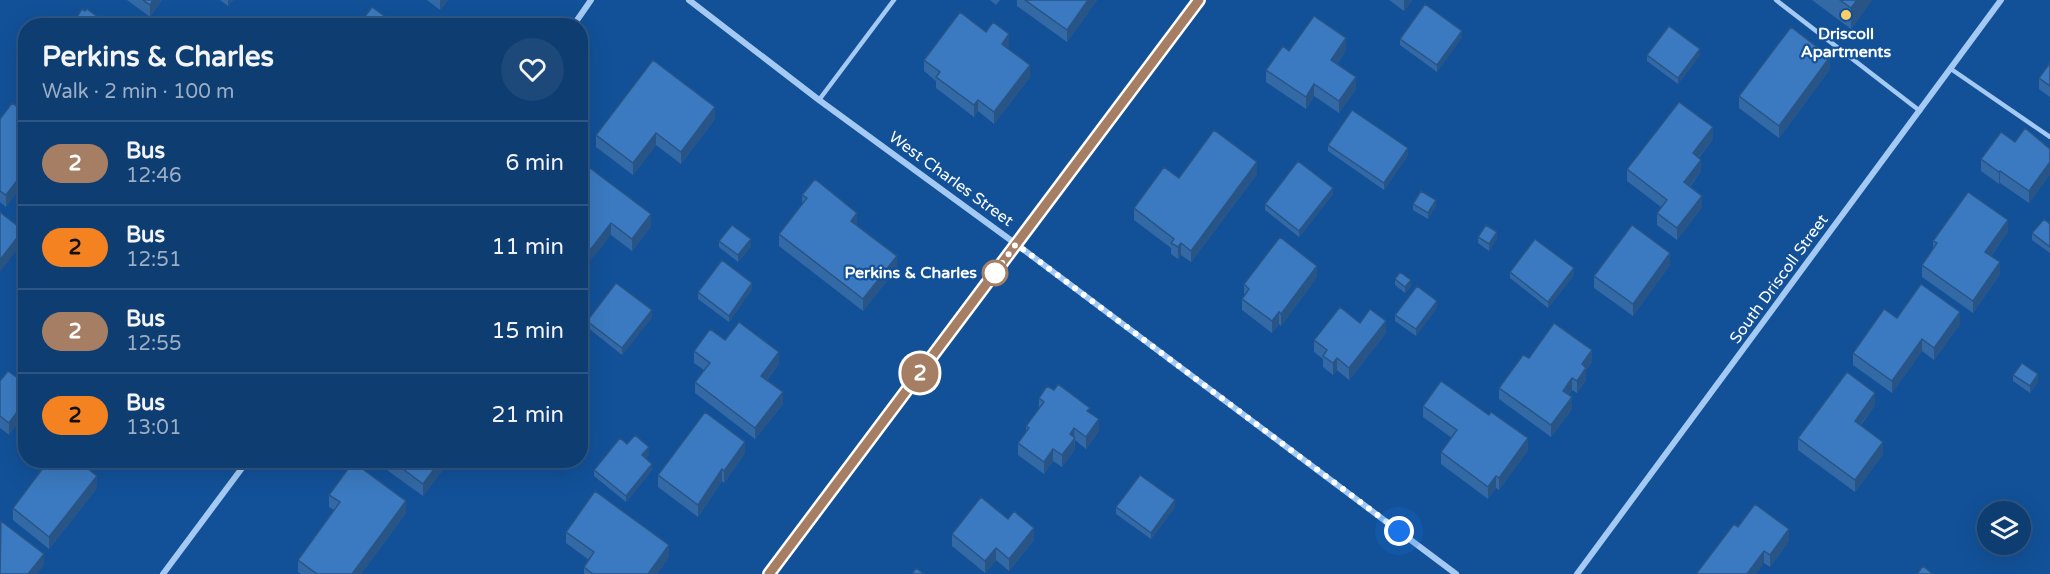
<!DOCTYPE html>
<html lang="en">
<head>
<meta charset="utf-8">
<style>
	:root { --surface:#0e3d72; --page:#1c487a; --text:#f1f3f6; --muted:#9baec4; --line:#2e5684 }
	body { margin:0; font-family:"Varela Round",sans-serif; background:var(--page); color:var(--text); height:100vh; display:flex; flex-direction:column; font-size:22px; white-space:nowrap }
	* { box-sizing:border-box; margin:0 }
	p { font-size:20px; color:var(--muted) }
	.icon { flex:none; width:33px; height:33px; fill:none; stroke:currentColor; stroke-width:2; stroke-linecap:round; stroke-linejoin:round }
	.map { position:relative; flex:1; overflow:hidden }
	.details { position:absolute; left:18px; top:18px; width:570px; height:450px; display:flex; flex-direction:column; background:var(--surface); border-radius:24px; box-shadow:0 6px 24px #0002,0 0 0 2px var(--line) }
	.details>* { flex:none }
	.badge { padding:0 12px; border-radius:20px; font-size:21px; line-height:39px }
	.fabs { position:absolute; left:1977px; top:501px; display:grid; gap:12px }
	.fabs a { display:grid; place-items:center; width:54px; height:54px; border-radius:50%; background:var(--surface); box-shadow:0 6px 24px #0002,0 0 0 2px var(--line); font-size:30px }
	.you { position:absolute; width:30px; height:30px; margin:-15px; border:4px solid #fff; border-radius:50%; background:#1a73e8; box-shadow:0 0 0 9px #1a73e833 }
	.map>.badge { position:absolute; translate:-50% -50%; box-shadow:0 0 0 3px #fff }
	.round { display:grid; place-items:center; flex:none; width:63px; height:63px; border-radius:32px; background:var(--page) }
	.headline { display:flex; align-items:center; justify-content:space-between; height:102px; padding:0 24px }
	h1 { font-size:28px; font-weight:800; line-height:45px }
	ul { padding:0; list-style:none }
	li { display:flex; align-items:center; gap:18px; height:84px; padding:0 24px; border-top:2px solid var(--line) }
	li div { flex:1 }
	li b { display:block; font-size:22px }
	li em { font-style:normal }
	li .badge { min-width:66px; font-weight:700; text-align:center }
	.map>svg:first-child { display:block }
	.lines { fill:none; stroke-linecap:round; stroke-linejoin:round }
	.lane { stroke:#a4caf3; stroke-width:4.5 }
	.street { stroke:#a4caf3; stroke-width:6 }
	.wall { fill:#3369a5 }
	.shaded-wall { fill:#295586 }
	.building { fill:#3b7ac0; stroke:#295586; stroke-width:1.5 }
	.line-casing { stroke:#fff; stroke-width:14 }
	.line { stroke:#a57e64; stroke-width:9 }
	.walk { stroke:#fff; stroke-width:6; stroke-dasharray:0 10.8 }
	.poi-dot { fill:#ffce66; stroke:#125198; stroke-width:2 }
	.stop-dot { fill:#fff; stroke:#a57e64; stroke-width:3 }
	.labels { text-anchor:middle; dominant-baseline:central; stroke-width:4.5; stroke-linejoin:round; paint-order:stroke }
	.poi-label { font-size:16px; font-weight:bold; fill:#fff; stroke:#125198 }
	.street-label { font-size:16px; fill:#fff; stroke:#125198 }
	.stop-label { font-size:16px; font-weight:bold; fill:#fff; stroke:#125198; text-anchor:end }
</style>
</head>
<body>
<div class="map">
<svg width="2050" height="574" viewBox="0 0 2050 574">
	<rect width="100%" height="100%" fill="#125198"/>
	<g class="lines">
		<path class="lane" d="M1776,0L1920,111
			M1951,69L2050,137
			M819,100L894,0"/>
		<path class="street" d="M689,0L819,100L1016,244L1456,574
			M573,26L591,0
			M163,574L248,460
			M769,574L1199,0
			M1577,574L2001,0"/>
	</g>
	<path class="wall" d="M127,0H162L150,17Z
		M220,0H233L228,6Z
		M427,0H448L440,10Z
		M990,0H1000L996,5Z
		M1017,0H1097L1067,42L1017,6Z
		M1389,0H1412L1404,11Z
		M1812,0H1872L1851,29Z
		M986,32L1009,46L1007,48L1030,77L994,124L978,111L974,117L936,88V81L924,71V60Z
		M1462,37L1437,72L1400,45V39Z
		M1346,50L1337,64L1356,89L1339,113L1314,96L1306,109L1266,82V70L1289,51Z
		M1647,55H1700L1678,84L1647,61Z
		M2050,63V97L2039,89V78Z
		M1830,69L1779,138L1739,108V96Z
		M26,112V180L6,207L0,202V119Z
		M715,119L681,164L656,145L633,175L596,147V135Z
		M1713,139L1699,158L1701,171L1690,187L1702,207L1677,240L1657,225V213L1661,207L1627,181V169Z
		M2015,142L2050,149V174L2029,203L2000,183L1999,184L1981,171V159Z
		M1328,145L1408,155L1384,190L1328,151Z
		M580,164L651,226L632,251L611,235Z
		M1257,174L1191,262L1181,255L1178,259L1171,254V248L1134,220V208L1179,178Z
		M1333,194L1299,237L1265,210V204Z
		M802,195L857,224V225L897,268L863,311L779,246V234L802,204Z
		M1413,204L1436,206L1428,219L1413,210Z
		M2050,224V253L2032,240V233Z
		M2008,232L1991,256L2000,274L1973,313L1922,277V265L1933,249V241Z
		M1478,237L1497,238L1489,251L1478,243Z
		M719,241L751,246L738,262L719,247Z
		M1670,265L1633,316L1594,288V276Z
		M1510,272L1574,275L1548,308L1510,278Z
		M1317,277L1281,326L1279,324L1272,333L1242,310V299L1244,296V284Z
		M1395,279L1411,286L1405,293L1395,285Z
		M752,289L729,322L698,299V292Z
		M1437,307L1416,336L1395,321V315Z
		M652,317L622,355L587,327V321Z
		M1897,318L1960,324L1934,360L1922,351L1892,393L1853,365V353Z
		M1360,323L1386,333L1349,380L1337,370L1333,375L1323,367V359L1314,352V340Z
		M725,340L779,364L767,380L783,404L755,439L695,393V382L704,370L694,363V351Z
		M1529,358L1592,362L1586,370V380L1577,393L1572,390L1568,395L1572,409L1551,437L1499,399V388Z
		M2013,375L2038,381L2030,393L2013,381Z
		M0,381L26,384V430L17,424L9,435L0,428Z
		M1039,398L1090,413L1099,431L1086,449L1075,440V449L1062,467L1053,461L1044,474L1018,455V443L1026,432V426L1039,409Z
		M1875,405L1861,425L1883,454L1855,492L1798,450V438Z
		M1423,406L1528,450L1499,490L1496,488L1488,499L1441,464V452L1452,438L1423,417Z
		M627,444L649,454L645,458L652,470L626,502L594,476V470Z
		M745,453L724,483L722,481L698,517L658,487V475Z
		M380,460H450L423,496L380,465Z
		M97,488L49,549L13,520V508Z
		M329,495L406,513L361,574H301L298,572V560L334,510L329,507Z
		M1116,507H1175L1151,539L1116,514Z
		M1738,527L1789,541L1770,567L1764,563Z
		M566,532L669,557L657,574H584V567L589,560L566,543Z
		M952,534L1034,540L1009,571L996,560L985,573L952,546Z"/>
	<path class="shaded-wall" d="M153,0H162L150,17V5Z
		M228,0H233L228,6Z
		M440,0H448L440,10Z
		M1088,0H1097L1067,42V30Z
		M1404,0H1412L1404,11Z
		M1857,0H1872L1851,29V8Z
		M1462,31V37L1437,72V65Z
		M1009,34V46L1002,56V44Z
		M1346,38V50L1331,72V60Z
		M1700,49V55L1678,84V78Z
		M1830,57V69L1779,138V126Z
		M1030,65V77L994,124V112Z
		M1356,77V89L1339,113V101Z
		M1314,84V96L1306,109V97Z
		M978,100V111L974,117V105Z
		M715,107V119L681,164V152Z
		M1713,127V139L1693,165V153Z
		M656,133V145L633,175V163Z
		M1408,148V155L1384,190V183Z
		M1701,160V171L1684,194V182Z
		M1257,162V174L1191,262V251Z
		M2050,162V174L2029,203V191Z
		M26,169V180L6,207V195Z
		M2000,171V183L1999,184V172Z
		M1333,188V194L1299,237V231Z
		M1702,196V207L1677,240V228Z
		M1436,200V206L1428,219V213Z
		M857,213V224L851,233V221Z
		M651,214V226L632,251V239Z
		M2008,220V232L1985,264V252Z
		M611,223V235L580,274V263Z
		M23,230V242L0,272V260Z
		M1497,232V238L1489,251V244Z
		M751,239V246L738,262V255Z
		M1181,243V255L1178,259V247Z
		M1670,253V265L1633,316V304Z
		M897,256V268L863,311V299Z
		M2000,262V274L1973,313V301Z
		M1317,266V277L1281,326V314Z
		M1574,268V275L1548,308V302Z
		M1411,280V286L1405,293V287Z
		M752,283V289L729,322V316Z
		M1437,301V307L1416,336V329Z
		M652,310V317L622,355V348Z
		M1279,312V324L1272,333V321Z
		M1960,312V324L1934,360V348Z
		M1386,321V333L1349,380V368Z
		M1922,339V351L1892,393V381Z
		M1592,350V362L1586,370V380L1577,393V381L1582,364Z
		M779,352V364L761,387V376Z
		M1337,358V370L1333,375V363Z
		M2038,374V381L2030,393V386Z
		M1572,378V390L1563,402V391Z
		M783,392V404L755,439V428Z
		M1875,393V405L1855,432V421Z
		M1572,397V409L1551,437V425Z
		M17,412V424L9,435V423Z
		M1099,419V431L1086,449V437Z
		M1074,428L1075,449L1062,467V455L1070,434Z
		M1528,438V450L1499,490V478Z
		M745,442V453L724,483V471Z
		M1883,442V454L1855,492V480Z
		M649,447V454L642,462V455Z
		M1053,449V461L1044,474V462Z
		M441,460H450L423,496V484Z
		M652,464V470L626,502V496Z
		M722,469V481L698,517V505Z
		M97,476V488L49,549V537Z
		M1496,476V488L1488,499V487Z
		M1175,500V507L1151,539V533Z
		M406,501V513L361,574H352Z
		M1034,528V540L1009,571V559Z
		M1789,529V541L1770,567V555Z
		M669,545V557L657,574H648Z
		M996,548V560L985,573V561Z
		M1764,551V563L1756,574H1747Z
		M44,554V565L37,574H28Z"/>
	<path class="building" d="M143,0H153L150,5Z
		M1025,0H1088L1067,30Z
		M1840,0H1857L1851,8Z
		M1425,4L1462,31L1437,65L1400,39Z
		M372,7L398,26H358Z
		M82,9L85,11L87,9L110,26H71Z
		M960,12L986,32L993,22L1009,34L1002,44L1030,65L994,112L978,100L974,105L936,77L940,72L924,60Z
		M1314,16L1346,38L1331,60L1356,77L1339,101L1314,84L1306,97L1266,70L1283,46L1289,51Z
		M1669,26L1700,49L1678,78L1647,55Z
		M1791,27L1830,57L1779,126L1739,96Z
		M653,60L715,107L681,152L656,133L633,163L596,135Z
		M2050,63V86L2039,78Z
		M1679,102L1713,127L1693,153L1701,160L1684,182L1702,196L1677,228L1657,213L1667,200L1627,169Z
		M12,103L26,112V169L6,195L0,191V119Z
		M1352,110L1408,148L1384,183L1328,145Z
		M2025,128L2050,149V162L2029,191L2000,171L1999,172L1981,159L2001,132L2015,142Z
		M1214,130L1257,162L1191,251L1181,243L1178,247L1171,243L1174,239L1134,208L1164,167L1179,178Z
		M1298,161L1333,188L1299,231L1265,204Z
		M582,162L651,214L632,239L611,223L580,263V164Z
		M815,179L857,213L851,221L897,256L863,299L779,234L807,198L802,195Z
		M1421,191L1436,200L1428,213L1413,204Z
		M1968,192L2008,220L1985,252L2000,262L1973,301L1922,265L1937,243L1933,241Z
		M0,212L23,230L0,260Z
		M2044,219L2050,224V247L2032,233Z
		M732,225L751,239L738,255L719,241Z
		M1486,225L1497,232L1489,244L1478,237Z
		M1632,225L1670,253L1633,304L1594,276Z
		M1280,237L1317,266L1281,314L1279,312L1272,321L1242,299L1249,289L1244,284Z
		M1535,239L1574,268L1548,302L1510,272Z
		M722,260L752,283L729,316L698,292Z
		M1400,272L1411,280L1405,287L1395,279Z
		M616,283L652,310L622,348L587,321Z
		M1921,284L1960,312L1934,348L1922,339L1892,381L1853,353L1884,309L1897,318Z
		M1417,286L1437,301L1416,329L1395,315Z
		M1340,307L1360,323L1370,309L1386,321L1349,368L1337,358L1333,363L1323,356L1327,350L1314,340Z
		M739,322L779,352L761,376L783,392L755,428L695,382L710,363L694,351L710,329L725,340Z
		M1554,323L1592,350L1582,364L1586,368L1577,381L1572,378L1563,391L1572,397L1551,425L1499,388L1523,355L1529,358Z
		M2022,363L2038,374L2030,386L2013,375Z
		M8,371L26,384V418L17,412L9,423L0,416V381Z
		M1847,372L1875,393L1855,421L1883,442L1855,480L1798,438Z
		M1441,381L1489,415L1491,412L1528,438L1499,478L1496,476L1488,487L1441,452L1457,430L1423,406Z
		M1058,384L1090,408L1087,411L1099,419L1086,437L1074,428L1070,434L1075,438L1062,455L1053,449L1044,462L1018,443L1029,428L1026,426L1044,402L1039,398L1047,386L1054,390Z
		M705,412L745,442L724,471L722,469L698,505L658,475Z
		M635,435L649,447L642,455L652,464L626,496L594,470L620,438L627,444Z
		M49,460H77L97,476L49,537L13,508Z
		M391,460H441L423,484Z
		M353,462L406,501L352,574H317L298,560L340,502L329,495Z
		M1140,475L1175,500L1151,533L1116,507Z
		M595,491L669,545L648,574H593L584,567L594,552L566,532Z
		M981,497L1008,519L1014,511L1034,528L1009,559L996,548L985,561L952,534Z
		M1755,504L1789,529L1770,555L1764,551L1747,574H1696L1734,524L1738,527Z
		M1,521L44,554L28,574H0Z
		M1923,566L1933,574H1917Z
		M916,568L924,574H912Z"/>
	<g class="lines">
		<g class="line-casing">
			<path id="line" d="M769,574L1199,0"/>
		</g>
		<use href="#line" class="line"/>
		<path class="walk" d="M995,273L989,281L1016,244L1399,531"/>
	</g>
	<circle class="poi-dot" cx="1846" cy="15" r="6"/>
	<circle class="stop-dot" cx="995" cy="273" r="12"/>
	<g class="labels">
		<g class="poi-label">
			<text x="1846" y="34">Driscoll<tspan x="1846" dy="18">Apartments</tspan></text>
		</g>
		<g class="street-label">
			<text transform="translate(951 179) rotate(36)">West Charles Street</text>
			<text transform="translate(1779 279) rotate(-54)">South Driscoll Street</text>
		</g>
		<g class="stop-label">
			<text x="977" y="273">Perkins &amp; Charles</text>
		</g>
	</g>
</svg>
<div class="fabs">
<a><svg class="icon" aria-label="layers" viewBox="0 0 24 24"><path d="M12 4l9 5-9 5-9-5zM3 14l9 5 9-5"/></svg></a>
</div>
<div class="you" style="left:1399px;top:531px"></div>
<b class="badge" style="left:920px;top:373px;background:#a57e64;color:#fff">2</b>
<section class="details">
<div class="headline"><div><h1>Perkins &amp; Charles</h1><p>Walk · 2 min · 100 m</p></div><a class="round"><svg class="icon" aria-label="heart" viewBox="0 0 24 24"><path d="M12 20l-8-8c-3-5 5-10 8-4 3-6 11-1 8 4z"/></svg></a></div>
<ul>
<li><span class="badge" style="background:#a57e64;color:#fff">2</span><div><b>Bus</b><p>12:46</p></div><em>6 min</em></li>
<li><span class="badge" style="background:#f58220;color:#111">2</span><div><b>Bus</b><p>12:51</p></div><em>11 min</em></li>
<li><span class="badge" style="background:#a57e64;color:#fff">2</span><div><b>Bus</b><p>12:55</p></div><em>15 min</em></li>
<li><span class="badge" style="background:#f58220;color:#111">2</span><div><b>Bus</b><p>13:01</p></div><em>21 min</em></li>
</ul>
</section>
</div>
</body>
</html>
